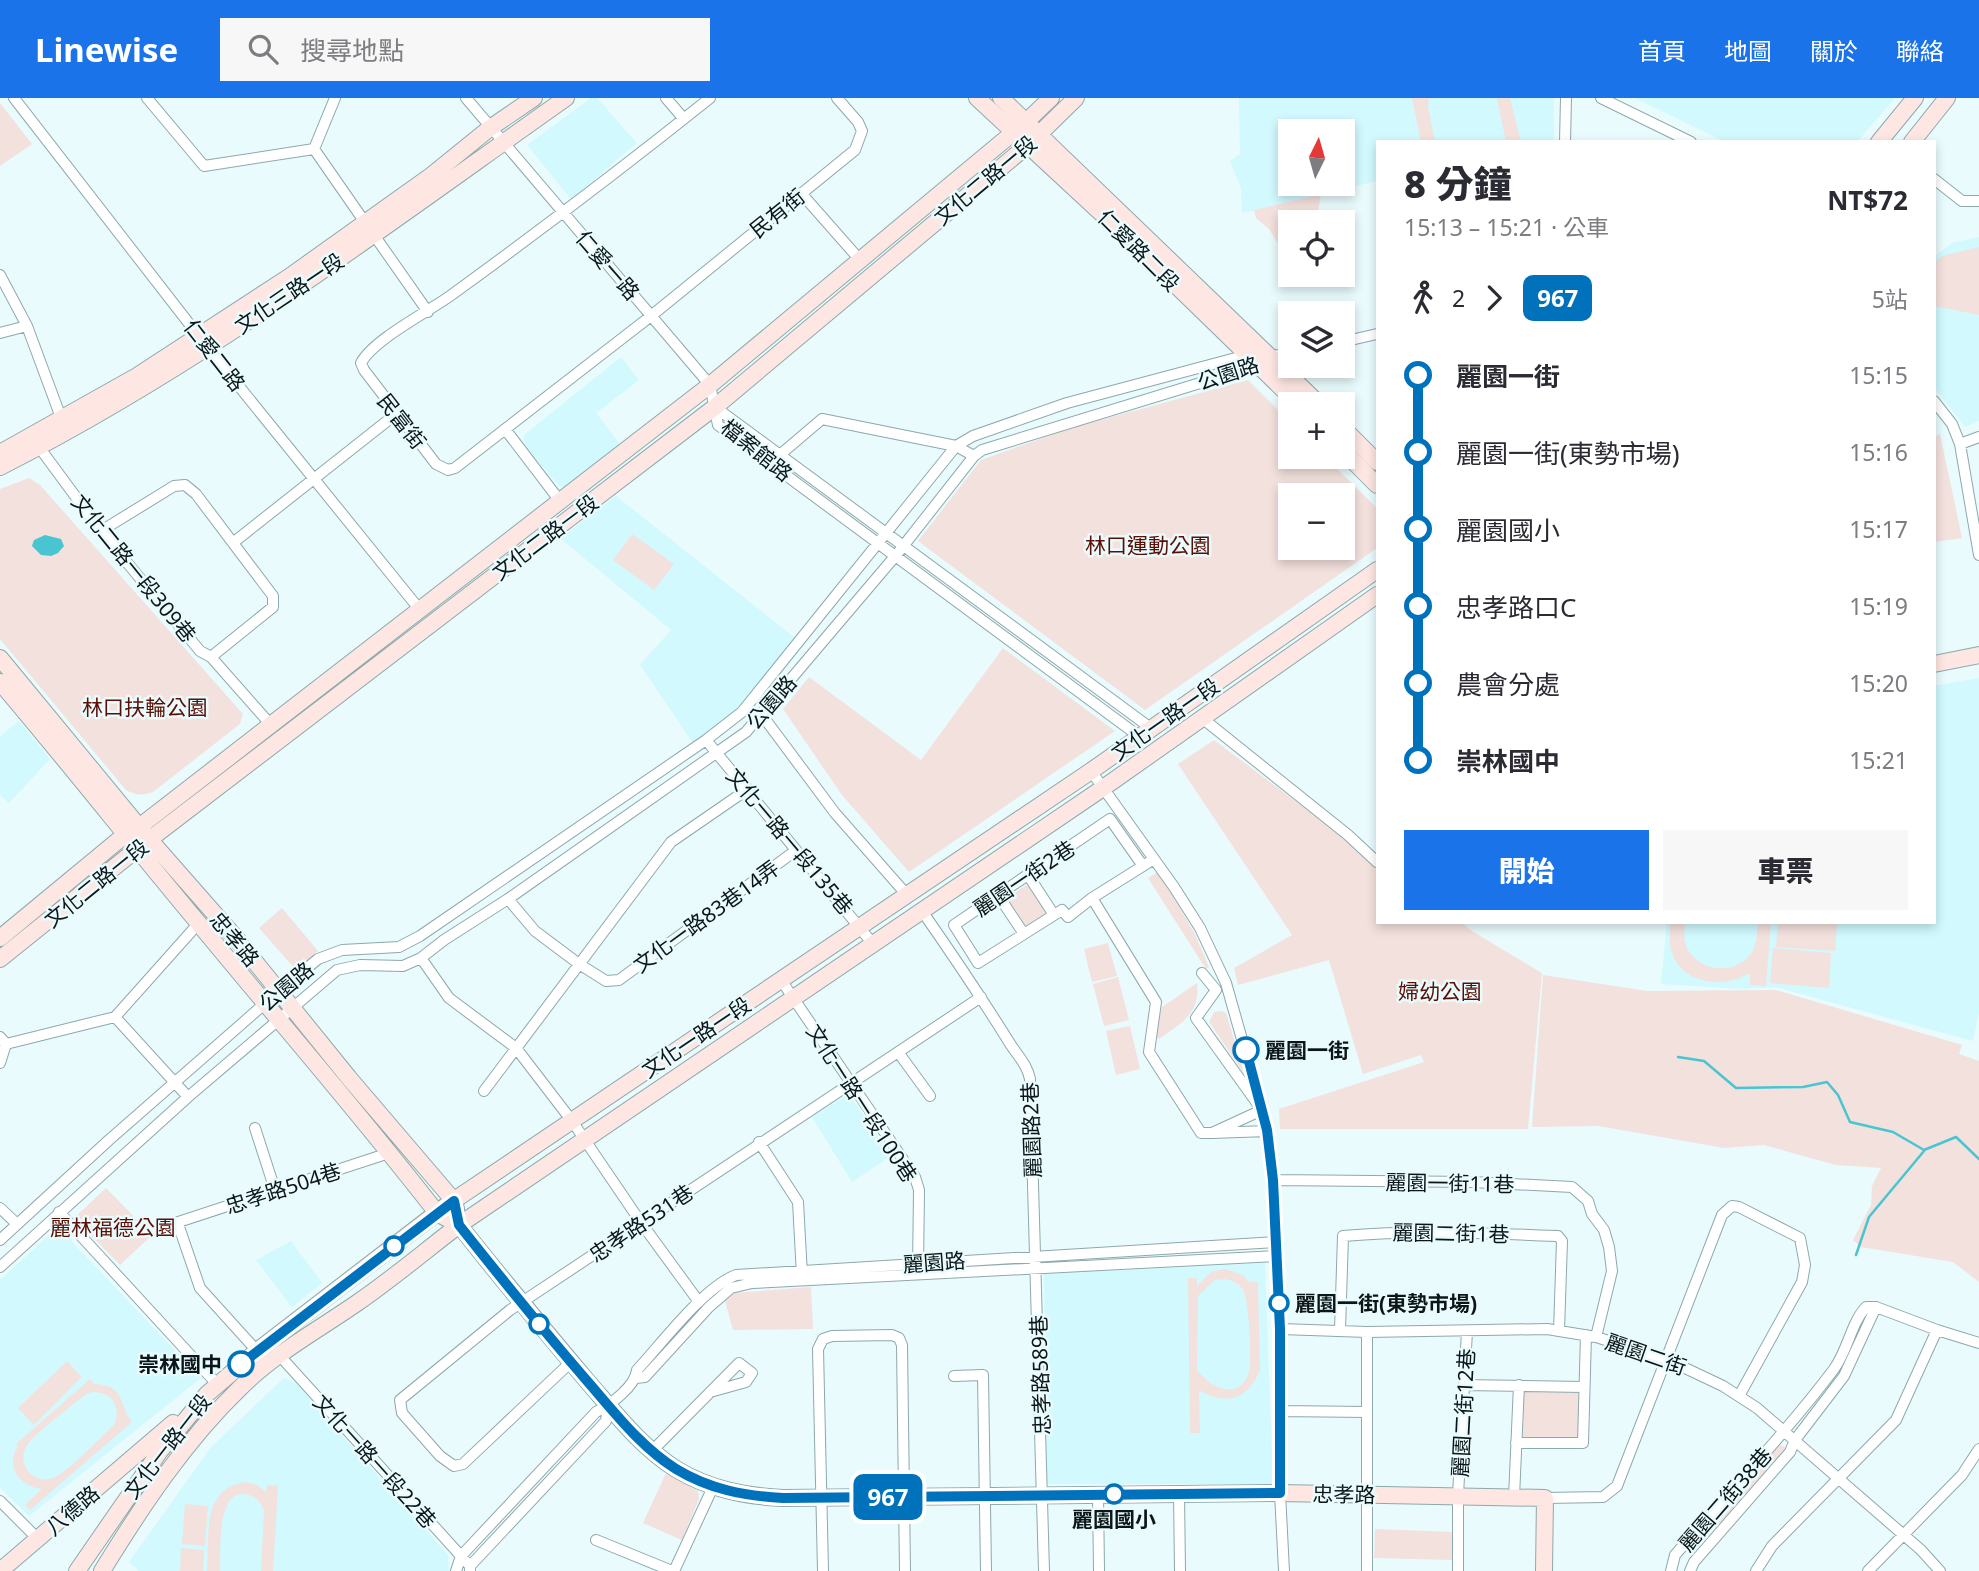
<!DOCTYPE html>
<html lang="zh-TW">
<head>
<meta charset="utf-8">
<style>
	:root { --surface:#fff; --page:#f7f7f7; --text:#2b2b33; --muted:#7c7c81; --accent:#1a73e8 }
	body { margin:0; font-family:"Noto Sans","Noto Sans TC",sans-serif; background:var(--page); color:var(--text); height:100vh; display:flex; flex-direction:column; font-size:26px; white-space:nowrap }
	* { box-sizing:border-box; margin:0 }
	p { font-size:23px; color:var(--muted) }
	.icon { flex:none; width:38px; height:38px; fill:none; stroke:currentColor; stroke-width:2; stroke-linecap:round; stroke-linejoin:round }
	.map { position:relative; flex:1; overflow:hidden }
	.side { position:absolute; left:1376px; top:42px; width:560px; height:784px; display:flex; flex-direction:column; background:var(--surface); border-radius:0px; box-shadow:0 4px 10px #0003 }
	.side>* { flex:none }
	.badge { padding:0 14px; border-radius:10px; font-size:24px; line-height:46px }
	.needle { width:46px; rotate:5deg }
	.controls { position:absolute; left:1278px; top:21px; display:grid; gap:14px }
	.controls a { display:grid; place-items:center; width:77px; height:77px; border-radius:0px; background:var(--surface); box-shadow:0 4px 10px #0003; font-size:35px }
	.map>.badge { position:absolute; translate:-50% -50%; box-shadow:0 0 0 4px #fff }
	.legs { display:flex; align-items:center; gap:10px; height:77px; padding:0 28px; font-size:23px }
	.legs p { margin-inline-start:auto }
	.summary { display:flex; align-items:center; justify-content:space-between; height:119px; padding:0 28px }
	h1 { font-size:38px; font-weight:800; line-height:52px }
	.button { display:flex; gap:14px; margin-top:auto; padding:14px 28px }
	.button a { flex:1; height:80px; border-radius:0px; background:var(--accent); color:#fff; font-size:28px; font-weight:800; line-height:80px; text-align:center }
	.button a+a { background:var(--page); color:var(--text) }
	ul { padding:0 28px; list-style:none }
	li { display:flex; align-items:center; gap:24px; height:77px; font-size:26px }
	li i { display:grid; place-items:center; width:10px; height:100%; margin:0 9px; background:currentColor }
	li i::after { content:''; width:18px; height:18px; margin:-9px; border:5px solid; border-radius:50%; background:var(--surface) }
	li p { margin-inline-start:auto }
	li:first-child i { background:linear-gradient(#0000 50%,currentColor 0) }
	li:last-child i { background:linear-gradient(currentColor 50%,#0000 0) }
	header { display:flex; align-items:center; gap:42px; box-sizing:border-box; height:98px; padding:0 35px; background:var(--accent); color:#fff }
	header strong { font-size:33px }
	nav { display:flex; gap:38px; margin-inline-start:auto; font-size:24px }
	.search { width:490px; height:63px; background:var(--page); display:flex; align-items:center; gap:18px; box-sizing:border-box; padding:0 24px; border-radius:0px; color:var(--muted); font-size:26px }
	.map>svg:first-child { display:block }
	.built { fill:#d1f9fe; fill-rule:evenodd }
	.green { fill:#f3e1dd; fill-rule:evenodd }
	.water { fill:#49c5d2 }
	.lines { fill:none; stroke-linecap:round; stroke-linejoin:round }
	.stream { stroke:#49c5d2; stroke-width:2.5 }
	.street-casing { stroke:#8ca9ac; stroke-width:12 }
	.secondary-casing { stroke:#8ca9ac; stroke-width:18 }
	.street { stroke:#fff; stroke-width:10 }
	.secondary { stroke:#fee7e2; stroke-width:16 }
	.line-1-casing { stroke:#fff; stroke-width:16 }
	.line-1 { stroke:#0072bc; stroke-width:10 }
	.stop-1-dot { fill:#fff; stroke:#0072bc; stroke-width:3.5 }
	.labels { text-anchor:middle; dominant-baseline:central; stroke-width:5; stroke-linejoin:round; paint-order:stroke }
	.street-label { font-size:21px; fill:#0c1618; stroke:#e9fbfd }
	.park-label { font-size:21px; fill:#5b0e03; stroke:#e9fbfd }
	.stop-label { font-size:21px; font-weight:bold; fill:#0c1618; stroke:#e9fbfd; text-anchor:start }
</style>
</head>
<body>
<header>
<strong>Linewise</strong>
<div class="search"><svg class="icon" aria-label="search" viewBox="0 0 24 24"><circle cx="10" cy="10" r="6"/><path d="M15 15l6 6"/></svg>搜尋地點</div>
<nav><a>首頁</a><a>地圖</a><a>關於</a><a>聯絡</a></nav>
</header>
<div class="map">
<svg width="1979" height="1473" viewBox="0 0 1979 1473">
	<rect width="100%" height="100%" fill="#e9fbfd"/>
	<path class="built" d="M591,0H597L637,45L571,101L527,47Z
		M1239,0H1554V44H1377V83L1242,115L1241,90L1230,63L1240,56ZM1290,33H1342V86H1290Z
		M1635,0H1895L1857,44H1725Z
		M1979,139V323L1965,329L1934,289V159L1952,145Z
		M621,259L639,282L596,315L623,350L567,390L559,388L525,347L524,337Z
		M616,398L794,539L740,611L693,645L640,567L671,532L560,440Z
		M1979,580V914L1973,943L1775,889L1742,891L1661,886L1667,824H1934V588Z
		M19,623L50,661L9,705L0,697V638Z
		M845,998L851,999L891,1058L852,1084L812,1019Z
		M58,1129L201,1280L29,1418L0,1390V1182Z
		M291,1143L322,1185L292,1209L256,1162Z
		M1265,1165L1273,1386H1047L1044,1176Z
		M284,1280L296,1285L448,1457L449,1473H139L129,1464L211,1349Z"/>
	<path class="green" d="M1412,0H1429L1428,9L1435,44H1421Z
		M1497,0H1510L1521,44H1506Z
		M0,5L32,46L0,68Z
		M1321,96L1318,114L1321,119V124H1290V160L1284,155L1269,131L1256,120L1254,112Z
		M1979,149V217L1934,208V194H1937L1934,190V165L1942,158Z
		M1248,282L1290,324V359H1325L1377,410V450L1145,612L918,443L981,362L1071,330ZM1290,397H1342V450H1290Z
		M1940,336L1962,440L1934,444V339Z
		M29,380L40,387L243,616L240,626L153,694C142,698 135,697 126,692L0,541V391Z
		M632,436L674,466L654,492L613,462Z
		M1003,550L1115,633L909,774L842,697L783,611L809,579L921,662Z
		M1214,642L1338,735L1377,771V824H1461L1472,833L1542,875L1528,1031H1280L1279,1011L1424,964L1421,957L1363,976L1329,862L1238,887L1234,870L1292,837L1178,666Z
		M1156,775H1159L1195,836L1209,869L1206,871L1148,780Z
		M1028,786L1048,816L1027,830L1007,800Z
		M282,810L318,853L296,872L259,830Z
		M1671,824H1685C1684,834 1683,843 1688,852C1702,876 1740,877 1753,852C1757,844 1757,833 1758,824H1771L1766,888L1750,887V875C1724,891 1681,887 1671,852C1669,843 1670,834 1671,824Z
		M1778,824H1837L1835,853L1776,849Z
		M1108,845L1117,878L1092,884L1084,851Z
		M1773,850L1831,855L1829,890L1770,885Z
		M1543,877L1647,893L1776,892L1962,947L1959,956L1979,963V1184L1953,1164L1861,1149L1853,1142L1871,1107L1872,1088L1881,1070L1836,1067L1764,1047L1724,1050L1598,1028L1532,1029Z
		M1118,879L1129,922L1104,928L1093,886Z
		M1197,885C1201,916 1180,926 1159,941L1155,939L1162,909Z
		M1222,913L1226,915L1245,977L1209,924L1214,914Z
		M1130,928L1140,971L1116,977L1106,933Z
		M106,1090L152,1137L120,1167L74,1120Z
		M1225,1171L1243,1177L1249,1184H1258L1260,1272C1248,1302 1225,1308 1199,1292L1200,1335H1190L1188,1180H1197V1188L1211,1174ZM1225,1181C1233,1183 1239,1185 1243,1192C1249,1200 1252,1264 1249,1274C1239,1304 1211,1290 1197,1272L1198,1198L1215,1182Z
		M811,1189L813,1231L733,1232L725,1203L734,1195Z
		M67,1263L82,1279L34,1327L18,1310Z
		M90,1281L94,1286C126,1287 118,1306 132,1324L30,1412L25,1407L42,1391C21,1389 4,1369 18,1348L16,1346ZM93,1294C112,1294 122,1309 114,1327C102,1338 67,1375 53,1380C35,1387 16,1368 26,1349C32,1337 73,1307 86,1296Z
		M1524,1293L1579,1294L1578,1342L1523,1341Z
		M1778,1346L1785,1349L1784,1353L1718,1430L1714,1429L1711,1422Z
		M666,1375L698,1393L699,1401L682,1442L643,1425Z
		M246,1384L257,1387L266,1394L267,1387L278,1388L273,1473H261L264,1413C261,1404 255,1397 244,1396C216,1394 221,1454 220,1473H207C210,1437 200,1391 246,1384Z
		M185,1406L208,1408L205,1448L182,1446Z
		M1375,1431L1452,1434V1462L1374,1460Z
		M181,1450L204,1452L203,1473H180Z"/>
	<path class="water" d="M45,437L61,441L64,448L58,455L51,458L41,457L32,448L34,442Z"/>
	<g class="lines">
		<path class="stream" d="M1678,959L1704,963L1736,990L1803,989L1827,984L1838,997L1850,1024L1893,1034L1924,1052L1956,1039L1979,1061
			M1856,1157L1869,1119L1924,1053"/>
		<g class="street-casing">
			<path id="street" d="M14,0L208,250L420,512
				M147,0L204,68L314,51L364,123
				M466,0L710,287L718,327L1140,639
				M666,0L684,21
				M710,0C625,68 538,134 450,198C426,215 373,242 361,265L364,272L436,366L448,372L455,370L651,218L855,52L862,33L858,24L837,0
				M1601,0L1691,44
				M1565,44L1566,0
				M314,51L335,0
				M1934,81L1962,103H1979
				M801,95L860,162
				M374,137L428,214
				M0,177L27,228L63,325
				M0,235L27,228
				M1342,244L1377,236
				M1268,259L1290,255
				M1934,303L1952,326L1960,346L1979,457
				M715,309L1152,631
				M505,331L560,403
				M36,345L101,433L200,553L211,559L271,627
				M1960,346L1979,339
				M775,361L822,321L956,348L974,358
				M101,433L174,388L185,387L196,396L273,498V509L211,559
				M234,444L396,316
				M762,617L835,715L907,797
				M1202,620L1348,737L1377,764
				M706,642L873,846
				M1091,673L1174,789L1200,830L1226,885L1262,1012L1273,1082L1277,1144L1281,1231L1280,1395L1284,1473
				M1143,768L1110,721L954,827L978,865L1062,812L1068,819L1092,800L1154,761
				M1028,777L1054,817
				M998,797L1024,836
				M1092,800L1156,904L1149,954L1201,1035H1212
				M508,801L535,833L579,866L606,883L619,882L795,753
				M922,813C952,856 981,899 1009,944C1017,957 1027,966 1030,981L1044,1473
				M421,860L449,900L516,950L572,1023L642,1126L699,1204
				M1202,875L1216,892L1196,920L1262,1012L1212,1035L1267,1033
				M781,882L915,1079L919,1092L918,1171
				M115,919L188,999
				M0,939L6,946L0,965
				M6,946L115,919L198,826
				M898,954L930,998
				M484,993L671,744L748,691
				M255,1030L275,1092
				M759,1044L798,1104L802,1177
				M1273,1082L1472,1084L1572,1089L1588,1103L1592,1116L1604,1132L1609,1149L1612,1173L1596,1239
				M0,1110L17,1126
				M59,1114L217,1286
				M178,1126L200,1190L257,1253
				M154,1132L389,1055
				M0,1142L109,1042L278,894L318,861L342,852L399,849L420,838L706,642L742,614L956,348L973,338L1067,305L1247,257H1252
				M0,1169L188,999L337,872L360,867L403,868L421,860L444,842L508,801L746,634L897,456L974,358L982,352L1262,266
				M1281,1231L1367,1234L1547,1231L1596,1239L1666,1261L1723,1288L1757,1310L1921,1452L1940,1473
				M1340,1232L1343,1138C1414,1132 1486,1135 1558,1138L1562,1143L1559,1233
				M280,1258L470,1468
				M571,1264L463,1366L454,1368L440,1358L402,1315L400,1302L510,1212L981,899
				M954,1278L983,1277L986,1473
				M636,1280L645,1279L709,1209L731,1190L752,1185L1276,1158
				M1464,1287L1584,1289
				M1281,1313L1367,1314
				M1516,1345H1583L1586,1237
				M651,1354L739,1265L752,1275L746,1284L710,1294
				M1179,1395L1180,1473
				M1098,1396L1099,1473
				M1514,1399L1519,1287
				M1545,1400L1603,1399L1617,1388L1722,1117L1732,1108L1739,1109L1800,1140L1805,1167L1802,1184L1739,1298
				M0,1403L38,1441
				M596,1442L672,1473
				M456,1473L461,1458L596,1314C611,1306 635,1289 637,1272C663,1244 703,1190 736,1177L1277,1144
				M470,1473V1468L606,1323L608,1307
				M674,1473L713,1389
				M823,1473L818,1251L823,1241L832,1238L892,1237L899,1240L902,1247L905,1473
				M1367,1473V1234
				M1458,1473V1397L1467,1233
				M1671,1473L1675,1457C1728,1395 1785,1336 1834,1271C1848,1252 1851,1225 1866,1209H1876L1937,1232
				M1690,1473L1694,1464L1790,1354L1795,1342L1844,1278L1876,1209
				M1756,1473L1772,1448L1896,1322L1937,1232L1979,1245
				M1868,1473L1962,1377L1979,1351"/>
		</g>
		<g class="secondary-casing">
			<path id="secondary" d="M977,0L1115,128L1298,306
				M1001,0L1319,306
				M1879,44L1915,0
				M1912,44L1947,0
				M1342,329L1377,364
				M1342,352L1377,387
				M0,355L137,278L289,179L432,77L490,30L534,0
				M0,369C202,267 382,130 566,0
				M0,560L149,741L235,839L349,980L454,1103L456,1111
				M1934,566L1979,557
				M0,584C68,664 133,747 200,827C279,923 361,1017 437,1115L459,1127C501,1180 544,1232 588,1284C615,1315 641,1349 676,1371C709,1391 744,1398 783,1400L1280,1395L1545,1400L1544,1473
				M0,840L126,736L139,729L710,287L1026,24L1051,0
				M0,861L137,751L715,309L1029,46L1076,0
				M0,1473L173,1325
				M77,1473L160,1353L207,1296L257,1253L447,1107L1091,673L1377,472
				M102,1473C142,1408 185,1343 240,1290C274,1256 318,1232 357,1205C392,1181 425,1153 459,1127L1103,690L1377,497"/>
		</g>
		<use href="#street" class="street"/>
		<use href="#secondary" class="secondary"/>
	</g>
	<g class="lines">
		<g class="line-1-casing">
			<path id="line-1" d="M241,1266L454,1103L459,1127C501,1180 544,1233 588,1284C615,1315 641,1349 676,1371C709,1391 744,1398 783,1400L1280,1395V1231L1273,1082L1267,1032L1246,952"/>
		</g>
		<use href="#line-1" class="line-1"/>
	</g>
	<g class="stop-1-dot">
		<circle cx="1246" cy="952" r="12"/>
		<circle cx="394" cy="1148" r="9"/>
		<circle cx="1279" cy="1205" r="9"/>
		<circle cx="539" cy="1226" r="9"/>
		<circle cx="241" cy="1266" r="12"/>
		<circle cx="1114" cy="1396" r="9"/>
	</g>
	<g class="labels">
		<g class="street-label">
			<text transform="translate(985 82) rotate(-40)">文化二路一段</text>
			<text transform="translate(777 115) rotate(-39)">民有街</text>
			<text transform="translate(1139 152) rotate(45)">仁愛路二段</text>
			<text transform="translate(608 167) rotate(49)">仁愛一路</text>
			<text transform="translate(289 195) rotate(-34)">文化三路一段</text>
			<text transform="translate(215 257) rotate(52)">仁愛二路</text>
			<text transform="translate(1228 275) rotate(-18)">公園路</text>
			<text transform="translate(402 323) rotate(52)">民富街</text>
			<text transform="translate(757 352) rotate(39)">檔案館路</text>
			<text transform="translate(545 439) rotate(-37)">文化二路一段</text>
			<text transform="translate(134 470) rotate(51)">文化二路一段309巷</text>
			<text transform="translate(771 604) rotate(-49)">公園路</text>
			<text transform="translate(1165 621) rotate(-35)">文化一路一段</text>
			<text transform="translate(790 743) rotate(50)">文化一路一段135巷</text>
			<text transform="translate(1024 780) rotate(-34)">麗園一街2巷</text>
			<text transform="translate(96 785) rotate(-39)">文化二路一段</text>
			<text transform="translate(706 818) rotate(-36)">文化一路83巷14弄</text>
			<text transform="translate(235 841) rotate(50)">忠孝路</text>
			<text transform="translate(286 888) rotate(-40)">公園路</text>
			<text transform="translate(696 939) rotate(-34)">文化一路一段</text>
			<text transform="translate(862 1005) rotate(57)">文化一路一段100巷</text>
			<text transform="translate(1031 1032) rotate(-92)">麗園路2巷</text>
			<text transform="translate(1450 1085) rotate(1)">麗園一街11巷</text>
			<text transform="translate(283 1090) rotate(-18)">忠孝路504巷</text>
			<text transform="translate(641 1125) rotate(-34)">忠孝路531巷</text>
			<text transform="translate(1451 1135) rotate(1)">麗園二街1巷</text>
			<text transform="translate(934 1164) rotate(-4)">麗園路</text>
			<text transform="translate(1646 1256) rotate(19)">麗園二街</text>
			<text transform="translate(1040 1277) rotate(-92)">忠孝路589巷</text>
			<text transform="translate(1463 1315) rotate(-87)">麗園二街12巷</text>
			<text transform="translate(167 1348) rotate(-52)">文化一路一段</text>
			<text transform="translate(375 1363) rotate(48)">文化一路一段22巷</text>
			<text transform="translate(1344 1396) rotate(1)">忠孝路</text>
			<text transform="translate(1725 1401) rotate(-49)">麗園二街38巷</text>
			<text transform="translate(72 1412) rotate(-41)">八德路</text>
		</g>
		<g class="park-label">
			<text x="1148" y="447">林口運動公園</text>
			<text x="145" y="609">林口扶輪公園</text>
			<text x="1440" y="893">婦幼公園</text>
			<text x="113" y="1129">麗林福德公園</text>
		</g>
		<g class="stop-label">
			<text x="1265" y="952">麗園一街</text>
			<text x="1295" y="1205">麗園一街(東勢市場)</text>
			<text x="222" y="1266" text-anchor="end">崇林國中</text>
			<text x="1114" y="1421" text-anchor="middle">麗園國小</text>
		</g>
	</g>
</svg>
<div class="controls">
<a><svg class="needle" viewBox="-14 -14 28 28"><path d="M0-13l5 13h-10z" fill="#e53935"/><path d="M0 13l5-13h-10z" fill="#7c7c81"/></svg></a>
<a><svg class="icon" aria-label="locate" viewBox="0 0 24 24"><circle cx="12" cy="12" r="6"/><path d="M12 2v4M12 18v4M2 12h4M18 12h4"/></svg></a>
<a><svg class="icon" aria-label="layers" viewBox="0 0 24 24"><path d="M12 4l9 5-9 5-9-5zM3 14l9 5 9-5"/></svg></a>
<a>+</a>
<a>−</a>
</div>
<b class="badge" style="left:888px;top:1399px;background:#0072bc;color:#fff">967</b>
<section class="side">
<div class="summary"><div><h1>8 分鐘</h1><p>15:13 – 15:21 · 公車</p></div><b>NT$72</b></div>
<div class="legs"><svg class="icon" aria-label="walk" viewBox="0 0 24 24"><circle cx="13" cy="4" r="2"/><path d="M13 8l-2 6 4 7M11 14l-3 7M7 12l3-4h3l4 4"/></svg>2<svg class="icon" aria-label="forward" viewBox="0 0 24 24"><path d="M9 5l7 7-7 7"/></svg><b class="badge" style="background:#0072bc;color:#fff">967</b><p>5站</p></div>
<ul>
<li><i style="color:#0072bc"></i><b>麗園一街</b><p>15:15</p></li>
<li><i style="color:#0072bc"></i><span>麗園一街(東勢市場)</span><p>15:16</p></li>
<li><i style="color:#0072bc"></i><span>麗園國小</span><p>15:17</p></li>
<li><i style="color:#0072bc"></i><span>忠孝路口C</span><p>15:19</p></li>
<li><i style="color:#0072bc"></i><span>農會分處</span><p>15:20</p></li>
<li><i style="color:#0072bc"></i><b>崇林國中</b><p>15:21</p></li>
</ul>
<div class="button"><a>開始</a><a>車票</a></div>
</section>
</div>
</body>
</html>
